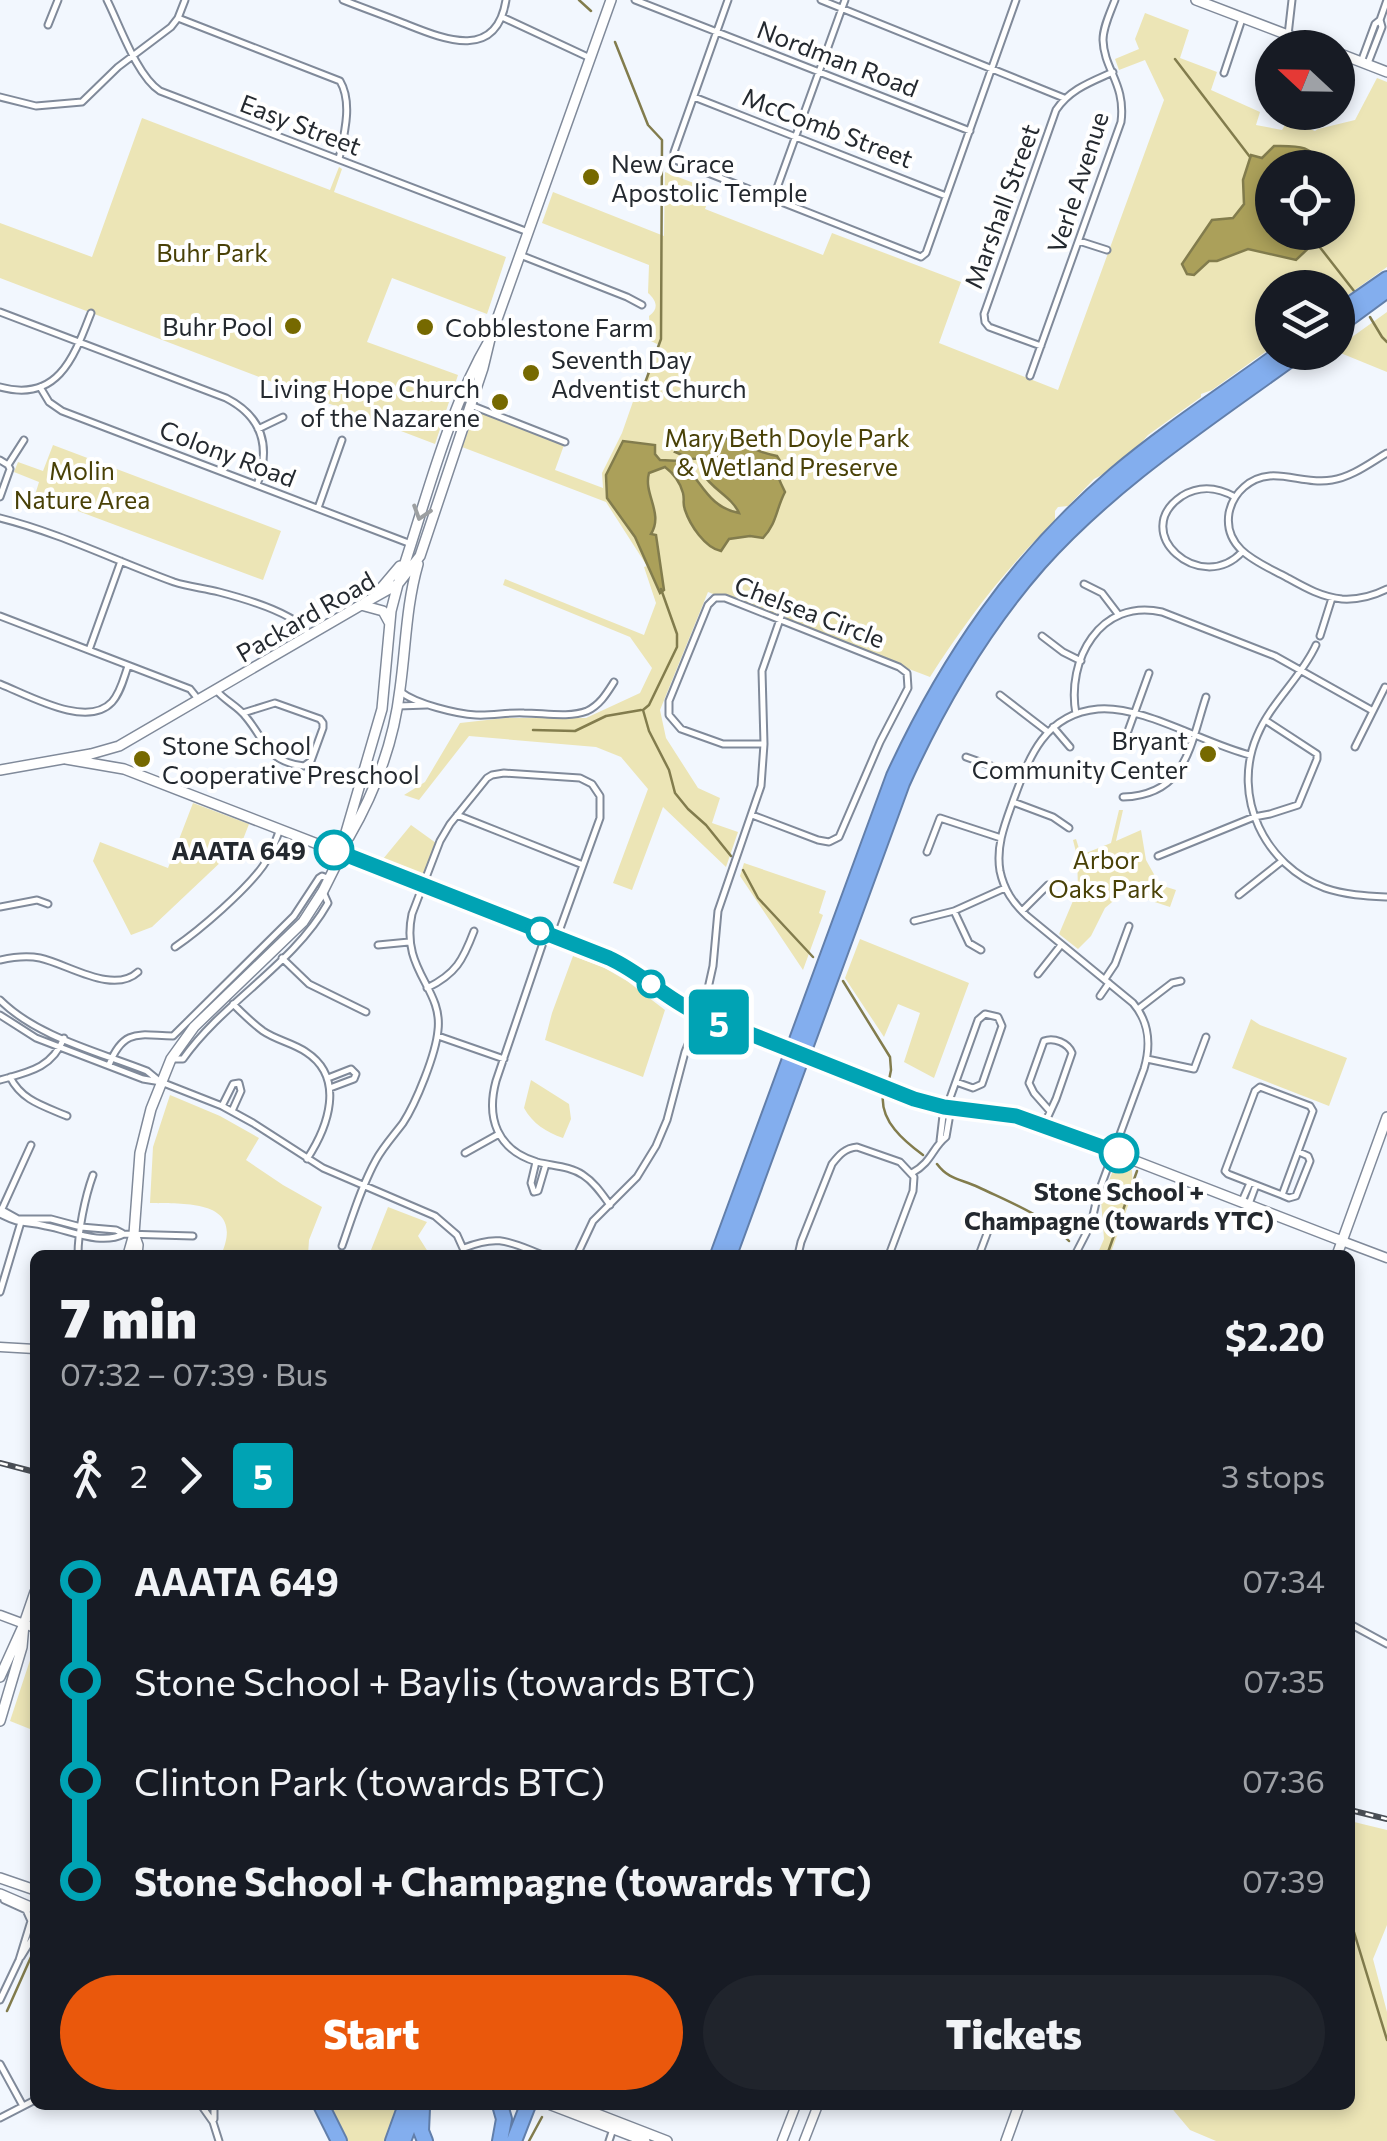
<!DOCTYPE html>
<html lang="en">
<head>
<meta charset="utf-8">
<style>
	:root { --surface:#171b24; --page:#20242c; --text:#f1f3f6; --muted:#9ea1a6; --accent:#ea580c }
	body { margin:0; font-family:Commissioner,sans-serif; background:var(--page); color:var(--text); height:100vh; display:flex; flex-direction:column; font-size:38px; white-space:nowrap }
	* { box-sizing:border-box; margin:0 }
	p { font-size:32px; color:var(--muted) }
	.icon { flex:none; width:55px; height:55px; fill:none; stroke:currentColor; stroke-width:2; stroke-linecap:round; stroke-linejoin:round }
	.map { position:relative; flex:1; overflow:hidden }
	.drawer { position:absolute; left:30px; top:1250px; width:1325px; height:860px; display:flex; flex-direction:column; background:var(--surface); border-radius:15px; box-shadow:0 5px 15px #0003 }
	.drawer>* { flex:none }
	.badge { padding:0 20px; border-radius:8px; font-size:35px; line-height:65px }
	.needle { width:65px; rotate:292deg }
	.controls { position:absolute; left:1255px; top:30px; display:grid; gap:20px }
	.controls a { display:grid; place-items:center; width:100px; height:100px; border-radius:50%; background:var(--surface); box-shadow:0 5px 15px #0003; font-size:50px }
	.map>.badge { position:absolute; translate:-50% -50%; box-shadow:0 0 0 5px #fff }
	.legs { display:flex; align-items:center; gap:15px; height:110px; padding:0 30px; font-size:32px }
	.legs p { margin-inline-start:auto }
	.overview { display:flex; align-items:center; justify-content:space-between; height:170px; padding:0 30px }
	h1 { font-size:55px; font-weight:800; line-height:75px }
	.button { display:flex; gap:20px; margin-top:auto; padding:20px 30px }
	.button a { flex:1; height:115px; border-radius:60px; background:var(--accent); color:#fff; font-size:40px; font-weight:800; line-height:115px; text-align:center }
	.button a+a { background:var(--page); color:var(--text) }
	ul { padding:0 30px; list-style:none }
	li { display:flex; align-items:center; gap:35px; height:100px; font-size:38px }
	li i { display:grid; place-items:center; width:15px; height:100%; margin:0 12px; background:currentColor }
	li i::after { content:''; width:25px; height:25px; margin:-12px; border:8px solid; border-radius:50%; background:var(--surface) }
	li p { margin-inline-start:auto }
	li:first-child i { background:linear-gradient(#0000 50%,currentColor 0) }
	li:last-child i { background:linear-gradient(currentColor 50%,#0000 0) }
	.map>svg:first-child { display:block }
	.green { fill:#ece5b6; fill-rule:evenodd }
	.water { fill:#aba05a; stroke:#827c4d; stroke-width:2.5 }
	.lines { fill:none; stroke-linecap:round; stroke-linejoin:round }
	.stream { stroke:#827c4d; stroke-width:2.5 }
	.minor-casing { stroke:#808a9a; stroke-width:9 }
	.tertiary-casing { stroke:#808a9a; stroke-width:11 }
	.secondary-casing { stroke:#808a9a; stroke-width:12 }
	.motorway-casing { stroke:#627fab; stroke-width:18 }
	.minor { stroke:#fff; stroke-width:5 }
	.tertiary { stroke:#fff; stroke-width:8 }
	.secondary { stroke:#fff; stroke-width:9 }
	.motorway { stroke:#83aeee; stroke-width:14 }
	.rail-casing { stroke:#494e55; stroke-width:6 }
	.rail { stroke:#fff; stroke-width:2.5; stroke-dasharray:8; stroke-linecap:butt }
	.secondary-bridge-casing { stroke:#808a9a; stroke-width:12; stroke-linecap:butt }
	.secondary-bridge { stroke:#fff; stroke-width:9 }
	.oneway { stroke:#9c9fa1 }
	.line-1-casing { stroke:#fff; stroke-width:22 }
	.line-1 { stroke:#00a3b4; stroke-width:15 }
	.poi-dot { fill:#766900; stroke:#fff; stroke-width:4 }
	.stop-1-dot { fill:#fff; stroke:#00a3b4; stroke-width:5 }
	.labels { text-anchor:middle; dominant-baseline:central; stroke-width:8; stroke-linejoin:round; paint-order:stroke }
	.street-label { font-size:25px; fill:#24292f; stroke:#fff }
	.poi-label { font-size:25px; fill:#24292f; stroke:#fff; text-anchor:start }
	.park-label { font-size:25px; fill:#494107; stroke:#fff }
	.stop-label { font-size:25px; font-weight:bold; fill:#24292f; stroke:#fff; text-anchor:end }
</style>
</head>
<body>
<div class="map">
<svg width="1387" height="2141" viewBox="0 0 1387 2141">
	<rect width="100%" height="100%" fill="#f2f7fe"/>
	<path class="green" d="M1145,13L1189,30L1180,58L1217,72L1211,90L1260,112L1256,125L1282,130L1286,123L1304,130L1305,127L1315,131L1318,129L1355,120L1377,78L1387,82V267L1338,302V288H1272V347L1212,390L1201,394V397L1148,435L1134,451L1113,469L1094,479L1068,506L1058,507L1055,511V521C1006,567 966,621 930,677L708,592L660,710L666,738L698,788L720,798L712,823L738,832L726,867L663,807L632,890L613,883L648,789L621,757L596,747L469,736L419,800L404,795L425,782L460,723L505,718H586L640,693L652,668L630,637L503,585L505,579L644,635L656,603L644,567L647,566L606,502L462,447L476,410L564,445L555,470L603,488L602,473L622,433L636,393L648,375L659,345L647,339L650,331L649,316C659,309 657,301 648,293L649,265L542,223L553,192L664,236L665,172L712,190L705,209L823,255L832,233L961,282L939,343L1058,390L1164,100L1145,60L1119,70L1115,59L1139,49L1135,39ZM1272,168H1338V232H1272Z
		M142,118L330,190L339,167L342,169L334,192L506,257L487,314L392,278L367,342L458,375L435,444L0,278V223L92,257Z
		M1387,312V372L1338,352V347Z
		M53,445L281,531L263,580L35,495L39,482L14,472L18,462L43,471Z
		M193,803L249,824L242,842L152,927L131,935L93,861L100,842L168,868Z
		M1119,810H1123L1116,841L1141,830L1146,860L1160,885L1176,890L1170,907L1124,892L1105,908L1091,936L1078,949L1059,934L1078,889L1077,856L1073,840L1076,839L1081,855L1111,843Z
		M411,825L436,843L423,875L383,859Z
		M744,863L826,891L819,913L823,915L803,970L740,876Z
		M860,939L969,983L934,1078L904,1062L920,1013L898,1004L884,1037L845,978Z
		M573,956L603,967L627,981L665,1010L643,1077L545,1040L552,1013Z
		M1251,1019L1260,1025L1347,1058L1329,1106L1232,1068Z
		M531,1080L569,1104L571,1119L563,1138C546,1132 533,1124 524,1108Z
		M170,1095L220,1116L259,1138L246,1160L283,1185L322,1207L309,1240L308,1255H221C246,1199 185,1204 150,1203L153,1147Z
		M1114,1168L1132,1170L1133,1192L1110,1255H1097L1104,1239L1101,1200Z
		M388,1207L427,1222L418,1236L430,1255H369Z
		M35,1645V1731L10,1721Z
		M1350,1821L1387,1830V1925L1373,1959L1387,2012V2141H1216L1190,2130L1169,2105H1350Z
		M324,2105H398L385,2141H341Z"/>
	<path class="water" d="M1274,146C1296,146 1313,144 1321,167L1272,168V232L1332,233L1328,237L1318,239L1296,260L1248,249L1217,261H1209L1194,275L1187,274L1182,264L1212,220L1233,218L1244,204L1243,180L1251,155L1262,158Z
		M703,434C733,436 749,451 777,456L780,461C775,475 779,479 785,492C776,509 777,523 763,538L750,536L729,539L721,551C705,548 690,525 685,510C682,501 685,502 683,493C680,482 673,473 665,467L649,473C643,494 664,513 651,534L656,535L664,590L660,593L635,537L607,498L606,475L623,441L655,445V454L660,460L680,461C702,480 707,507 739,513C732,497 713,490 703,474L709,464L705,458L691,459L675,452L681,444Z"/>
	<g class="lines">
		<path class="stream" d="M579,0L591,11
			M615,42L648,125L662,140L661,339L641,394
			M1175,59L1250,157
			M1315,241L1354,291
			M1370,317L1382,337L1387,342
			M643,710L649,705L677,647V634L661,589
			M643,710L649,731L669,770L675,793L688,809L706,825L731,856
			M533,730L575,731L606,716L641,710
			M743,870L758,898L813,957
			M843,981L890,1057L891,1070L889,1080
			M883,1095C880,1121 904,1141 923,1155
			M937,1164C949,1180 961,1179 978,1187C1009,1202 1046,1216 1069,1241
			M1107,1255L1137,1171
			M1350,1919L1387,2040
			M7,2011L35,1948
			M529,2141L542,2117"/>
		<g class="minor-casing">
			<path id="minor" d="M107,0C120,26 137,76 160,91L528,232
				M343,0C363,8 383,15 403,23C441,38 496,63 506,0
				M635,0L970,131
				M728,0L674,152L675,160L921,257L926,253L1016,0
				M821,0L1064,98
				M502,17L590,58
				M178,18L340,81C353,103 344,135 339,159
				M48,25L58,0
				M1288,35L1292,0
				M1361,62L1375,24L1380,20
				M1368,63L1382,27L1380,20L1387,0
				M1224,73L1242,19
				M0,97L36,106L82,102L118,67L171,27L178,18L185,0
				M694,97L946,196
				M773,199L845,0
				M1079,241L1107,250
				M520,255L627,297L642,305
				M0,312L226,398C263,417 271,447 257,485
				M1041,346L989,327L985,322L984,314L1056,110C1070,89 1091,82 1113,72
				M1030,376L1121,122C1126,84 1104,70 1103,40C1103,27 1110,13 1115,0
				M0,387C58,403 74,357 91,313
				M40,387L49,402L62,411L411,544
				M473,406L565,442
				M258,429L283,417
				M1387,453C1370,463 1352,477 1332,480C1301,486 1271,463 1244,487C1236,494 1231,503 1229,513C1223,550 1260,563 1286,577C1304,587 1321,597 1342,599C1358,600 1373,596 1387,589
				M0,460L8,465L10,469L0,497
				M8,465L24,440
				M1235,497C1217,487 1200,485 1182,496C1128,532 1201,596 1242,552
				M318,508L342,440
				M0,518C60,533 116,561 174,582C189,587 204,588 219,592C242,598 295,613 308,633
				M1084,584L1102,593L1118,614
				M0,616L190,689L198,699
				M1042,636L1063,652L1081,661
				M1320,636L1332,598
				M1316,645C1301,678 1271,702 1257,736C1231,797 1265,866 1325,888C1345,895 1367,896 1387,897
				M89,650L121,561
				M0,684C28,695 87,729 112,702C121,692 124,677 128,666
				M216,690C225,701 238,706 246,717C266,741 267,762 304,766L311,761L323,728V723L320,719L275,703L243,713
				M401,692C416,704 457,714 476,715C492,716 508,712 524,713C544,713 569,718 587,711C600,705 607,693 614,682
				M1000,695L1048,732
				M398,706L427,705
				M1076,714C1066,660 1100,598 1162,612L1275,656L1373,711
				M1053,727L1070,747
				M1128,731L1149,673
				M1355,747L1385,687
				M966,757L1022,777
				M1123,797C1187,795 1190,745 1206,697
				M1013,802L1053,817L1069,828
				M457,815L583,865
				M752,815L818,840L829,842L839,837L880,742L908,688L907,673L899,667L725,598H715L708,605L669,701V715L681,729L723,744H764
				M927,852L940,818L1001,838
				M1158,856L1254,817L1270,814L1298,805L1317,759V754L1265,720
				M1239,895L1282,861
				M0,907L37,900L48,904
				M954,911L969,943L981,950
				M1022,911L1048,885
				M914,921L954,911L1005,888
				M546,934L496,1081C486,1118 497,1150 537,1162C552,1166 570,1166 583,1175C594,1182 602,1194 610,1205
				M378,945L409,942
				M175,947C200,930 246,890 263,866C271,855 275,842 280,829
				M282,958L309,984L366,1012
				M0,960C13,957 26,955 40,958C68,964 113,995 138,972
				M1038,974L1061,945
				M1105,979L1115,964L1129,926
				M427,988C456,974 463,960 474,931
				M1100,996L1109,983
				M0,1000C37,1037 99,1052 147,1071L158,1080
				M233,1004C242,1013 252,1023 263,1031C276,1040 293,1043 306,1052C346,1078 328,1127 307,1159
				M1138,1009L1172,983L1181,981
				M0,1015L36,1038L143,1079L161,1082L222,1106L253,1123L323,1168L435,1216L457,1235L466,1255
				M438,1036L504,1059
				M171,1059H183C224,1001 293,965 328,903L324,894
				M1147,1059L1194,1069L1206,1037
				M109,1065C124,1026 142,1036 173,1036L294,916L319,878L322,876L327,878
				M10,1077C22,1101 44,1106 67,1116
				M328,1078L351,1069L356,1074L354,1079L330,1088
				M0,1080C29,1072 52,1068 64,1038
				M1260,1087L1310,1106L1313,1111L1282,1195L1228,1174L1225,1171L1255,1091Z
				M222,1106L233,1084L239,1083L241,1091L232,1111
				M947,1108L950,1098L978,1020L985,1014L998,1017L1002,1026L982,1084L973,1088L956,1082
				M1044,1125L1056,1099L1072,1053C1068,1043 1054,1037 1044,1041L1029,1083L1034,1093L1049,1110
				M940,1141L944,1107
				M465,1153L499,1134
				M536,1162L531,1183L534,1192L538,1191L546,1164
				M912,1173C932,1162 932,1148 946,1137L951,1108
				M1282,1195L1289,1198L1296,1196L1310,1161L1308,1156L1299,1152
				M1242,1201L1250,1183
				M1249,1204L1256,1185
				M0,1209L18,1219H51L81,1227L116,1230L122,1233
				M1,1211L31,1145
				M0,1214C21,1225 25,1221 46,1226C70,1230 100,1246 124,1234L193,1236
				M342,1246C352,1218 361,1187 376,1160C383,1147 394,1135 403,1123C416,1103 436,1054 438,1030C443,988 400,970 412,914L440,841L450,824L487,778L492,775L504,773L580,778L592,784L600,796V818L557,937
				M464,1248C499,1234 509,1242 543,1255
				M78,1255C78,1231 85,1197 93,1175
				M577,1255L593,1221L637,1177L656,1146L667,1120L685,1052L705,1002L713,966L718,911L761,786L764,744L762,671L785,605
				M798,1255L801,1242L832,1164C839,1155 845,1148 857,1147L900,1162L914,1177L913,1191L889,1255
				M979,1255L988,1231
				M1075,1255L1091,1224L1098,1194L1144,1069C1151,1045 1150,1023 1133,1003L1027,916C1013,903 1004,890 1000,871C996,847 1004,826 1012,804C1028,760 1043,714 1098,709C1142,705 1205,744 1250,755
				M0,1292L21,1222
				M1350,1624L1387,1644
				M21,1957L35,1934
				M0,2000L19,1960L31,1921L26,1910L4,1900
				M0,2064L23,2106
				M201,2105L213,2122L219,2141
				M0,2118L35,2100
				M214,2119V2105
				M609,2141L613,2129"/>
		</g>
		<g class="tertiary-casing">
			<path id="tertiary" d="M1342,1241L1387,1258
				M0,1347L35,1349
				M0,1615L35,1628
				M782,2141L796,2105
				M804,2141L818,2105"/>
		</g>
		<g class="secondary-casing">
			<path id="secondary" d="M1196,0L1322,48
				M1338,53L1387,72
				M378,592L400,566
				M364,603L398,584L420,556L483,368L490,339L611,0
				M66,759L124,769L552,935L622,964L671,998L695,1012L781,1047
				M0,770L91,754L119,746L361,605L383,611L389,622
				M349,837C375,792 394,741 400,689C406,646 406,606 418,564
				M814,1059C855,1076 897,1097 941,1106C969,1113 999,1111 1027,1119L1342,1241
				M128,1255L134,1234
				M137,1255L138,1245L134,1234L140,1153L151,1109L171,1059L194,1027L303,922L323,891L337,863L382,709L391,611L398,584C426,502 446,414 490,339
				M1337,1255L1387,1117
				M0,1677L24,1624L35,1592
				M0,1721L22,1647L24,1624
				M0,1878L35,1890
				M0,1894L35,1909
				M551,2105L645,2141
				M574,2105L667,2141
				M1006,2141L1019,2105"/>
		</g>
		<g class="motorway-casing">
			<path id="motorway" d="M1338,313L1387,279
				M1338,326L1387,290
				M718,1255L894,776C948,659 1016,560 1115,475C1167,431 1226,393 1282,352
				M729,1255L902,783C938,703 981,629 1039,563C1114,479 1210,418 1300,352
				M321,2105L339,2141
				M422,2108L421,2131L425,2141
				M393,2141L406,2105
				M403,2141L417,2105
				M500,2141L504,2119L500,2105
				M514,2141L528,2105"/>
		</g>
		<use href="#minor" class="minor"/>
		<use href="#tertiary" class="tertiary"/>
		<use href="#secondary" class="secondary"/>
		<use href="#motorway" class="motorway"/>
		<g class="rail-casing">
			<path id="rail" d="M0,1463L35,1472
				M1350,1810L1387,1819"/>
		</g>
		<use href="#rail" class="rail"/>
		<g class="secondary-bridge-casing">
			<path id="secondary-bridge" d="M781,1047L814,1059"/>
		</g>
		<use href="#secondary-bridge" class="secondary-bridge"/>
	</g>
	<defs><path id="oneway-chevron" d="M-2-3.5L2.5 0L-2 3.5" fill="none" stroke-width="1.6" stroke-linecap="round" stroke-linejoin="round" transform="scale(2.5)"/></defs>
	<use class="oneway" href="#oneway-chevron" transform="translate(421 513) rotate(108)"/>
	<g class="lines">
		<g class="line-1-casing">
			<path id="line-1" d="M334,850L609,958C640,972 664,997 695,1012L914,1099L944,1107L1016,1116L1119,1153"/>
		</g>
		<use href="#line-1" class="line-1"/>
	</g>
	<g class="poi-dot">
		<circle cx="591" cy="177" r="10"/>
		<circle cx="293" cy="326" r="10"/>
		<circle cx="425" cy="327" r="10"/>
		<circle cx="531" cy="373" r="10"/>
		<circle cx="500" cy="402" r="10"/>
		<circle cx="1208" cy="754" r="10"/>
		<circle cx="142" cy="759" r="10"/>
	</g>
	<g class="stop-1-dot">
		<circle cx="334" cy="850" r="18"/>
		<circle cx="540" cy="931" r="12"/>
		<circle cx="651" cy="984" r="12"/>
		<circle cx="1119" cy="1153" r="18"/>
	</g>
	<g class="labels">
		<g class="street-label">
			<text transform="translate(838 58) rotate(21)">Nordman Road</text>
			<text transform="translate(301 124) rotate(21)">Easy Street</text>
			<text transform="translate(828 127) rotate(21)">McComb Street</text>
			<text transform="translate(1077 182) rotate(-72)">Verle Avenue</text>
			<text transform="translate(1001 206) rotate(-70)">Marshall Street</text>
			<text transform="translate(228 453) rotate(21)">Colony Road</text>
			<text transform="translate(810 611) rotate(21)">Chelsea Circle</text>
			<text transform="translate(305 616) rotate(-30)">Packard Road</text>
		</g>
		<g class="poi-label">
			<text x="611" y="163">New Grace<tspan x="611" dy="29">Apostolic Temple</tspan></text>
			<text x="273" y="326" text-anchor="end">Buhr Pool</text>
			<text x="445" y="327">Cobblestone Farm</text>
			<text x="551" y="359">Seventh Day<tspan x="551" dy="29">Adventist Church</tspan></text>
			<text x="480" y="388" text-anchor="end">Living Hope Church<tspan x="480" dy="29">of the Nazarene</tspan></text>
			<text x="1188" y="740" text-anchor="end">Bryant<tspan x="1188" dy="29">Community Center</tspan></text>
			<text x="162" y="745">Stone School<tspan x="162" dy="29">Cooperative Preschool</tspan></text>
		</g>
		<g class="park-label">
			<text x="212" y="252">Buhr Park</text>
			<text x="787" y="437">Mary Beth Doyle Park<tspan x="787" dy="29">&amp; Wetland Preserve</tspan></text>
			<text x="82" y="470">Molin<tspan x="82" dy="29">Nature Area</tspan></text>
			<text x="1106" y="859">Arbor<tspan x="1106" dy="29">Oaks Park</tspan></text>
		</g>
		<g class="stop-label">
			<text x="306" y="850">AAATA 649</text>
			<text x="1119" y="1191" text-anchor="middle">Stone School +<tspan x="1119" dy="29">Champagne (towards YTC)</tspan></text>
		</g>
	</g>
</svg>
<div class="controls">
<a><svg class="needle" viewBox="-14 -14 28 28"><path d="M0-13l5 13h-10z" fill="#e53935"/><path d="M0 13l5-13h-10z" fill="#9ea1a6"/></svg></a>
<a><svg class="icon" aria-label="locate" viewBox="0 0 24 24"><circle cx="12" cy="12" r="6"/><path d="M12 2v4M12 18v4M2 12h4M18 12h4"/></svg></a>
<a><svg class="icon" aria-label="layers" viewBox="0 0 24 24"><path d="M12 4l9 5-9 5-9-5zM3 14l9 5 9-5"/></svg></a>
</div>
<b class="badge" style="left:719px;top:1022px;background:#00a3b4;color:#fff">5</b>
<section class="drawer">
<div class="overview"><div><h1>7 min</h1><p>07:32 – 07:39 · Bus</p></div><b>$2.20</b></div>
<div class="legs"><svg class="icon" aria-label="walk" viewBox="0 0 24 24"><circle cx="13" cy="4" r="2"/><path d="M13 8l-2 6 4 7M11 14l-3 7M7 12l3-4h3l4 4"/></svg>2<svg class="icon" aria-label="forward" viewBox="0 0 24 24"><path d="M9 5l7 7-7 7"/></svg><b class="badge" style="background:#00a3b4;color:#fff">5</b><p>3 stops</p></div>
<ul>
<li><i style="color:#00a3b4"></i><b>AAATA 649</b><p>07:34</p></li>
<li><i style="color:#00a3b4"></i><span>Stone School + Baylis (towards BTC)</span><p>07:35</p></li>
<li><i style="color:#00a3b4"></i><span>Clinton Park (towards BTC)</span><p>07:36</p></li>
<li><i style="color:#00a3b4"></i><b>Stone School + Champagne (towards YTC)</b><p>07:39</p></li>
</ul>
<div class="button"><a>Start</a><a>Tickets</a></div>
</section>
</div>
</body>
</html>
